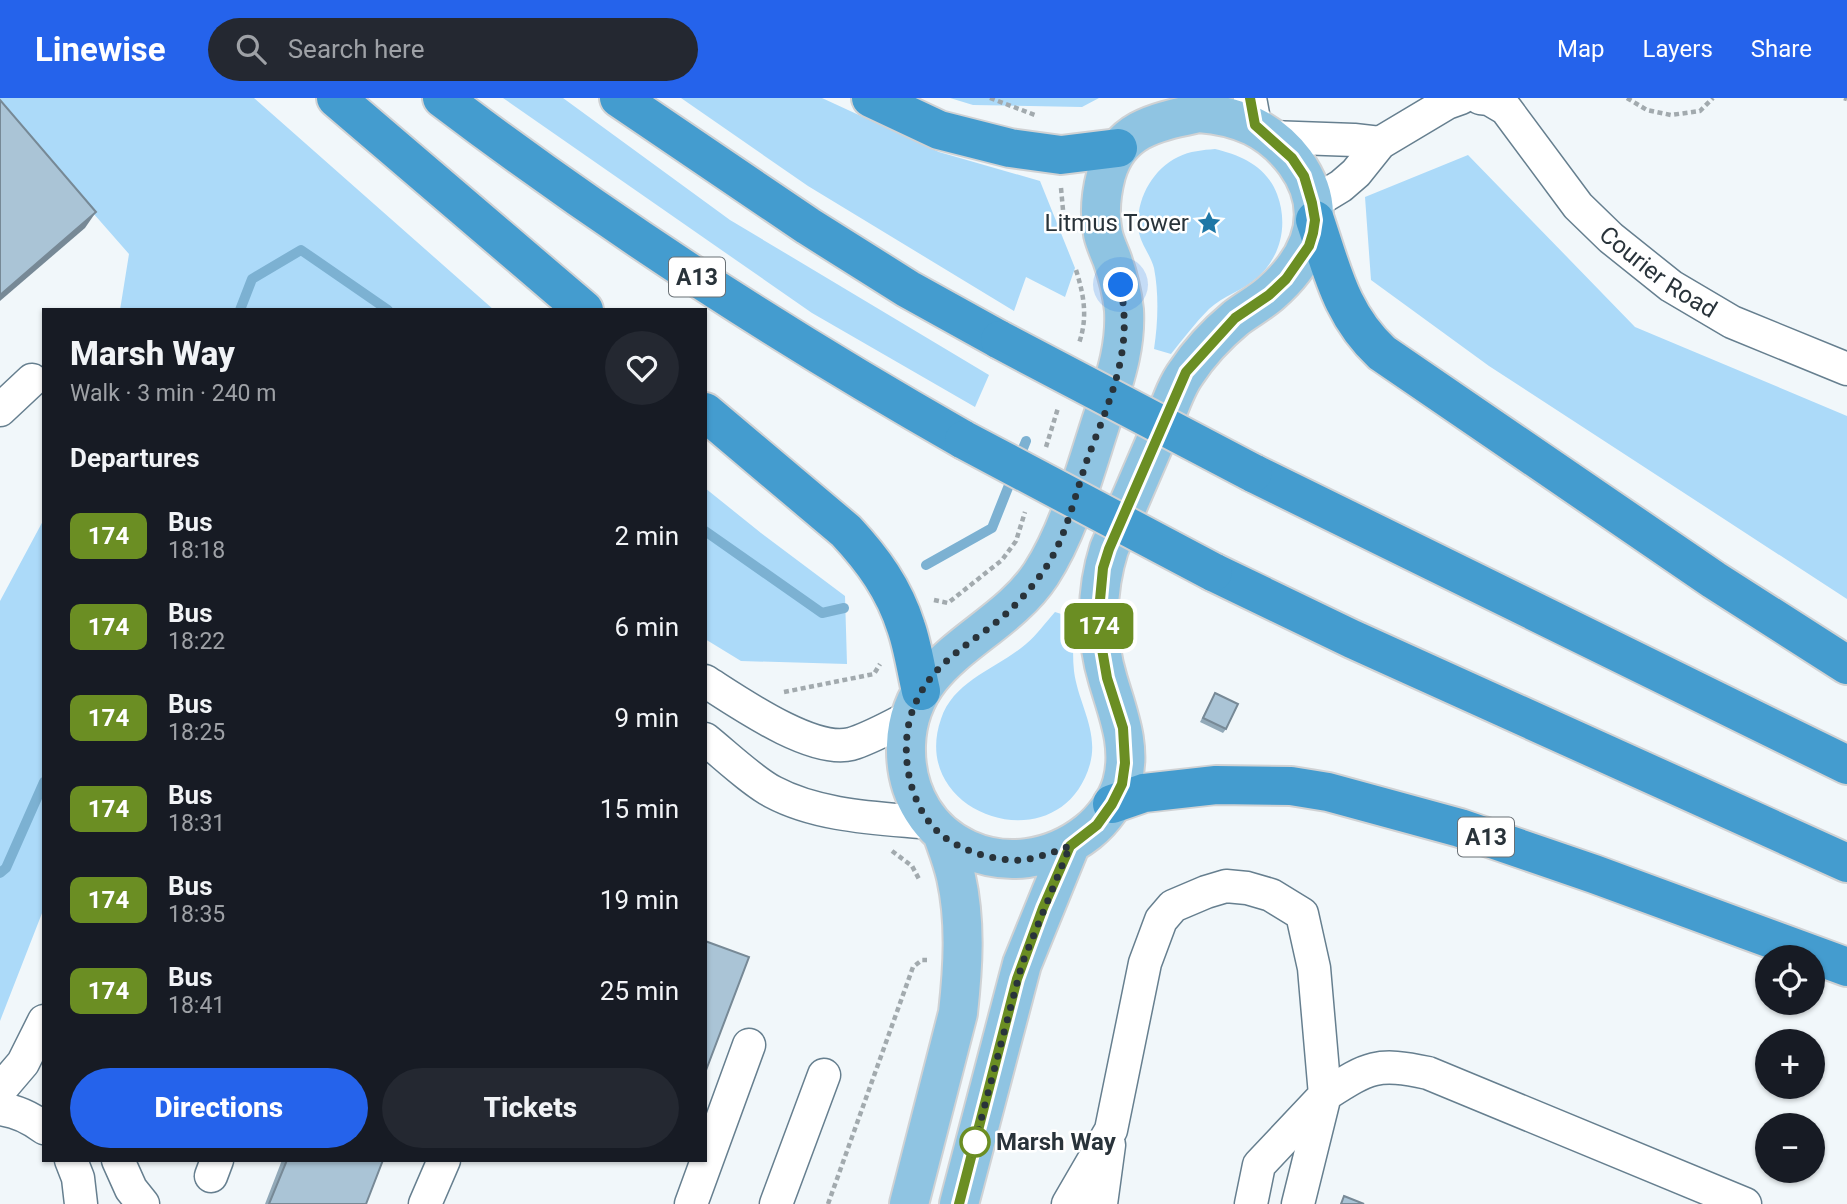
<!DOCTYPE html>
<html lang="en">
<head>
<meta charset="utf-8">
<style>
	:root { --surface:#171b24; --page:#242831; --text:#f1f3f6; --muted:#9ea1a6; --accent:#2563eb }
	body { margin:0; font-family:Roboto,sans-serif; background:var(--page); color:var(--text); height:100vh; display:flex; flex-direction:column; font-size:26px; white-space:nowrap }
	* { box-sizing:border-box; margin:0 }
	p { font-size:23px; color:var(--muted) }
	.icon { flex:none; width:38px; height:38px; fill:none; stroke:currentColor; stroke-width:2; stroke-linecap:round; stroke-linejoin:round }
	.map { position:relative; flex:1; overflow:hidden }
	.details { position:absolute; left:42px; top:210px; width:665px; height:854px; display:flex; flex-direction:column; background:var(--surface); border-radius:0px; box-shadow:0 2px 5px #0004 }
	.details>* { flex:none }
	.badge { padding:0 14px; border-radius:10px; font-size:24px; line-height:46px }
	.fabs { position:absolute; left:1755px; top:847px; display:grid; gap:14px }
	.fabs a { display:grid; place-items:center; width:70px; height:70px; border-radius:50%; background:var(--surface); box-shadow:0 2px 5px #0004; font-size:35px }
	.you { position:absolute; width:35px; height:35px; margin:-18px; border:5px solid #fff; border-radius:50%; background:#1a73e8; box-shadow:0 0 0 10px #1a73e833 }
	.map>.badge { position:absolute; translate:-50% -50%; box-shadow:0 0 0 4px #fff }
	h2 { padding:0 28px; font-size:26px; line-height:63px }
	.round { display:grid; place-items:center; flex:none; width:74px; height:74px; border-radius:37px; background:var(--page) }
	.headline { display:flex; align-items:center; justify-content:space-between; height:119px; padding:0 28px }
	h1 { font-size:33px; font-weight:800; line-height:52px }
	.action { display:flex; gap:14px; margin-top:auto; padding:14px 28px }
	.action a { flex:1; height:80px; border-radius:42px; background:var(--accent); color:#fff; font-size:28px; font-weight:800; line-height:80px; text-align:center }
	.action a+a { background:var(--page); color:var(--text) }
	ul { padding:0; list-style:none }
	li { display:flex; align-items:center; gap:21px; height:91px; padding:0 28px }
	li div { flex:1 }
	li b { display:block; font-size:26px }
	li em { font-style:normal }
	li .badge { min-width:77px; font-weight:700; text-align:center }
	header { display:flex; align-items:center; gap:42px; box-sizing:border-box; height:98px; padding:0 35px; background:var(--accent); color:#fff }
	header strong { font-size:33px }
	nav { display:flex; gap:38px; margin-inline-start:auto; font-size:24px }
	.search { width:490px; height:63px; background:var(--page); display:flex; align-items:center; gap:18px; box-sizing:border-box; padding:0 24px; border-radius:38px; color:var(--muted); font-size:26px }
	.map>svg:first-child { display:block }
	.green { fill:#acdaf9 }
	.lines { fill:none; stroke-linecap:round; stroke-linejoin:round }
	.stream { stroke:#7cb1d2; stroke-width:10 }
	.minor-casing { stroke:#667f8f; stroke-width:35 }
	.major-casing { stroke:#d0d2d4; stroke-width:42 }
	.highway-casing { stroke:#d0d2d4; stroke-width:42 }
	.path { stroke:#a2aaae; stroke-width:4.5; stroke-dasharray:5 3.5; stroke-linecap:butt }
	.minor { stroke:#fff; stroke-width:32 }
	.major { stroke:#8fc4e2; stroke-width:38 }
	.highway { stroke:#449ccf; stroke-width:38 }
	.highway-bridge-casing { stroke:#d0d2d4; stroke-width:42; stroke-linecap:butt }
	.highway-bridge { stroke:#449ccf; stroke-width:38 }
	.wall { fill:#92a9b8 }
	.shaded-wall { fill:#778996 }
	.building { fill:#aac4d6; stroke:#778996; stroke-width:2 }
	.line-casing { stroke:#fff; stroke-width:16 }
	.line { stroke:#6b8e23; stroke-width:10 }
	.walk { stroke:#29333a; stroke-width:7; stroke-dasharray:0 12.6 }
	.stop-dot { fill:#fff; stroke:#6b8e23; stroke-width:3.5 }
	.labels { text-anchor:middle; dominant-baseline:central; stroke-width:5; stroke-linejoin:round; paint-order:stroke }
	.shield { fill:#fff; stroke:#697075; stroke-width:2 }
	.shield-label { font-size:23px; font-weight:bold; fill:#29333a }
	.poi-label { font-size:24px; fill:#29333a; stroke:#fff; text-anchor:end }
	.street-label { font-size:24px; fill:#29333a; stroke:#fff }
	.stop-label { font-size:24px; font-weight:bold; fill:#29333a; stroke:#fff; text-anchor:start }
</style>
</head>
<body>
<header>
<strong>Linewise</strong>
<div class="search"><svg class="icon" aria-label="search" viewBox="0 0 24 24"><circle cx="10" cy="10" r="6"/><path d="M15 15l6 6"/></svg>Search here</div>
<nav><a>Map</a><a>Layers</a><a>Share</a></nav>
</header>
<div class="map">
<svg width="1847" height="1106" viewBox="0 0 1847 1106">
	<rect width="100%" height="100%" fill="#f1f7fa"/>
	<path class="green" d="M0,0H254L494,212H120L129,156L0,9Z
		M503,0H563L730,122L989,277L975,309L812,215Z
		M681,0H822L939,54L1040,83L1075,170L1065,199L1026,179L1014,213L808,88Z
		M950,0H1099L1082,9L973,7Z
		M1215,51C1241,57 1267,69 1277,96C1288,125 1282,157 1258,179C1244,192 1223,198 1209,211C1195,225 1183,241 1171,256L1154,251C1158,225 1159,196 1154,170C1151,158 1142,148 1139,135C1134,105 1151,72 1178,59C1190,53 1203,52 1215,51Z
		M1468,57L1635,229L1847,318V501L1489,268L1371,182L1365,99Z
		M705,390L761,435L845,498L847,566L741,563L705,541Z
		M44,421V810L0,923V503Z
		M1055,514L1074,520C1074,537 1072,556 1074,573C1078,605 1099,633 1090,666C1061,768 907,718 941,621C954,582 997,571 1026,546C1037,537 1045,525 1055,514Z"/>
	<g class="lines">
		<path class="stream" d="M240,212L252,181L301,152L388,212
			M1018,363L1026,343
			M705,433L822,515L844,510
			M926,467L992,430L1013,377
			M0,775L6,770L44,684"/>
		<g class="minor-casing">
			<g id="minor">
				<path d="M1250,0L1255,27"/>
				<path id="s1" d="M1480,0L1489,1L1506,11L1578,108L1611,140L1671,188L1732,224L1847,271"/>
				<path d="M1270,39L1354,42L1380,45"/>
				<path d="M1313,105L1341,88L1356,75L1380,45L1447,5L1461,0"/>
				<path d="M0,312L32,282"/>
				<path d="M705,583C738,604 812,656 851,646C871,640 891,628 910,619"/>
				<path d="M705,641C725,657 752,683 773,694C820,719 880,720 931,725"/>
				<path d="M0,992L23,965L44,923"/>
				<path d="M0,1011C17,1013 31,1020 44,1030"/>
				<path d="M71,1062L78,1080L81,1106"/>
				<path d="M118,1062L131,1091L143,1106"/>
				<path d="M211,1078L217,1062"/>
				<path d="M425,1106L444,1062"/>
				<path d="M691,1106L749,947"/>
				<path d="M776,1106L824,977"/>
				<path d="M1068,1106L1111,1032L1145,865L1161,822L1173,808L1206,794L1226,788L1247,790L1271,797L1302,816L1314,870L1325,997L1259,1067L1251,1106"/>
				<path d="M1101,1106L1109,1047"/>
				<path d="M1298,1106L1325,997C1369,969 1376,964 1428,975L1745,1106"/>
			</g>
		</g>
		<g class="major-casing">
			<path id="major" d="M1199,15C1239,18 1270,31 1295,64C1330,112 1313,158 1271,195C1261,204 1248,211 1236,220C1218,235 1199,255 1186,275C1175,290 1169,311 1162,328C1144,369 1127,410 1109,451C1096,492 1095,540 1108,582C1118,616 1132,649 1122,685C1117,703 1103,722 1088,734C1012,794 903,749 906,647C909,557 999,540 1041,476C1072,428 1087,364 1106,309C1116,277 1126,247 1124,212C1122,194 1118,178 1112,161C1109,153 1105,145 1103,136C1099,116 1101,96 1106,77C1119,30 1157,24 1199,15Z
				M909,1106L958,915C963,870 966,824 956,779C953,765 948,752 943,738
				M959,1106L1022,866L1070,748"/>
		</g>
		<g class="highway-casing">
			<path id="highway" d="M336,0L584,212
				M442,0C608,126 783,239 964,342
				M619,0L808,128L908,191L1000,242
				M871,0L939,32L1010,50L1061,57L1118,50
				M1315,122C1332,172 1341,217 1382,255L1714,482L1847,567
				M705,314L846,433C873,462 894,491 906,529C913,549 916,572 921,593
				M1253,375L1847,667
				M1213,474L1352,541L1847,765
				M1112,706L1144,695L1216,687L1291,688L1328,694L1460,730L1594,776L1847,869"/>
		</g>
		<path class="path" d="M990,0L1035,17
			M1627,0L1647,12L1671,17L1700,13L1713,0
			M1844,0L1847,1
			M1061,90L1064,123
			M1076,172C1084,197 1088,220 1079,245
			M1046,349L1058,310
			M934,502L948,505L1002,462L1016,443L1025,414
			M784,594L874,576L880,566
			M892,753L912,768L919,781
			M828,1106L913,869L922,862H927"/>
		<use href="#minor" class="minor"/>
		<use href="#major" class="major"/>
		<use href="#highway" class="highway"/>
		<g class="highway-bridge-casing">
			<path id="highway-bridge" d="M1000,242L1253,375
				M964,342L1213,474"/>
		</g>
		<use href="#highway-bridge" class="highway-bridge"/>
	</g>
	<path class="wall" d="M1215,595L1226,631L1223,635L1200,624Z
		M282,1062H383L366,1106H265Z"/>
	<path class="shaded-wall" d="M96,114L85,130L0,203V197Z"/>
	<path class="building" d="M0,2L96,114L0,197Z
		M1215,595L1238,606L1226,631L1203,620Z
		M705,843L749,859L705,975Z
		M287,1062H383L366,1106H269Z
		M1344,1098L1364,1106H1341Z"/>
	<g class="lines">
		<g class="line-casing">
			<path id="line" d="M959,1106L1017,881L1043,810L1070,748L1097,727L1112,706L1122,686L1125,665L1123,630L1107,580L1099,534L1100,502L1103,470L1109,451L1186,274L1235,220L1269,197L1286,181L1309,148L1313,135L1315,122L1312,105L1304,78L1292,60L1255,27L1250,0"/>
		</g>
		<use href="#line" class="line"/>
		<path class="walk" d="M975,1044L972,1056L1022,866L1070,748C1050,755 1030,764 1009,762C986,760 962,752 944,739C910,713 899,657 911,617C930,558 980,545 1018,504C1035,486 1051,465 1060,443C1071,417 1078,389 1087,362C1102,322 1122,278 1124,235C1125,219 1123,203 1121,187"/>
	</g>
	<defs>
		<g id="sight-bare" transform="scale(1.89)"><path d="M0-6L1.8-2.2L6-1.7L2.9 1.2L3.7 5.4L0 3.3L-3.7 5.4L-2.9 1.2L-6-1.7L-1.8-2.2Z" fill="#1e77a6" stroke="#fff" stroke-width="2.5" paint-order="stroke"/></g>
	</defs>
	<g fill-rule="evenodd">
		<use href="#sight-bare" x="1209" y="125"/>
	</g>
	<circle class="stop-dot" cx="975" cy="1044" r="14"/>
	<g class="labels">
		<g class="shield">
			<rect x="669" y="159.5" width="56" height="39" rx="5"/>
			<rect x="1458" y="719.5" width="56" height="39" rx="5"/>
		</g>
		<g class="shield-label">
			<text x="697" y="179">A13</text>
			<text x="1486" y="739">A13</text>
		</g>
		<g class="poi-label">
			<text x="1189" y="125">Litmus Tower</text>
		</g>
		<g class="street-label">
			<text stroke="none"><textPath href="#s1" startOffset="254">Courier Road</textPath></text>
		</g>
		<g class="stop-label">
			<text x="996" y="1044">Marsh Way</text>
		</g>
	</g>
</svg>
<div class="fabs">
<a><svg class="icon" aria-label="locate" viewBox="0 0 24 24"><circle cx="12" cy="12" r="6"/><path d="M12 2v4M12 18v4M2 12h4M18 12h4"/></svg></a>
<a>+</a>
<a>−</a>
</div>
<div class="you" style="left:1121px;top:187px"></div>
<b class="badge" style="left:1099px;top:528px;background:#6b8e23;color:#fff">174</b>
<section class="details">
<div class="headline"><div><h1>Marsh Way</h1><p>Walk · 3 min · 240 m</p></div><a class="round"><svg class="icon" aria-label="heart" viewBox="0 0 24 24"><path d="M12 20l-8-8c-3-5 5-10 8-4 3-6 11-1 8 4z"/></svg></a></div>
<h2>Departures</h2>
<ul>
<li><span class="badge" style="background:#6b8e23;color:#fff">174</span><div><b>Bus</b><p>18:18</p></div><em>2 min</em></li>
<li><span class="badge" style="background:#6b8e23;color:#fff">174</span><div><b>Bus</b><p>18:22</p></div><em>6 min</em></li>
<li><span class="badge" style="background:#6b8e23;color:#fff">174</span><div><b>Bus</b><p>18:25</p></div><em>9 min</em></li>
<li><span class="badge" style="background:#6b8e23;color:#fff">174</span><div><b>Bus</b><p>18:31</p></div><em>15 min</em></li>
<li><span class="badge" style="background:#6b8e23;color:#fff">174</span><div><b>Bus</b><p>18:35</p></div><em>19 min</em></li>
<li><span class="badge" style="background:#6b8e23;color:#fff">174</span><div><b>Bus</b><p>18:41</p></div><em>25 min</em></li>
</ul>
<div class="action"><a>Directions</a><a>Tickets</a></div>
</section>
</div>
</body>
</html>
